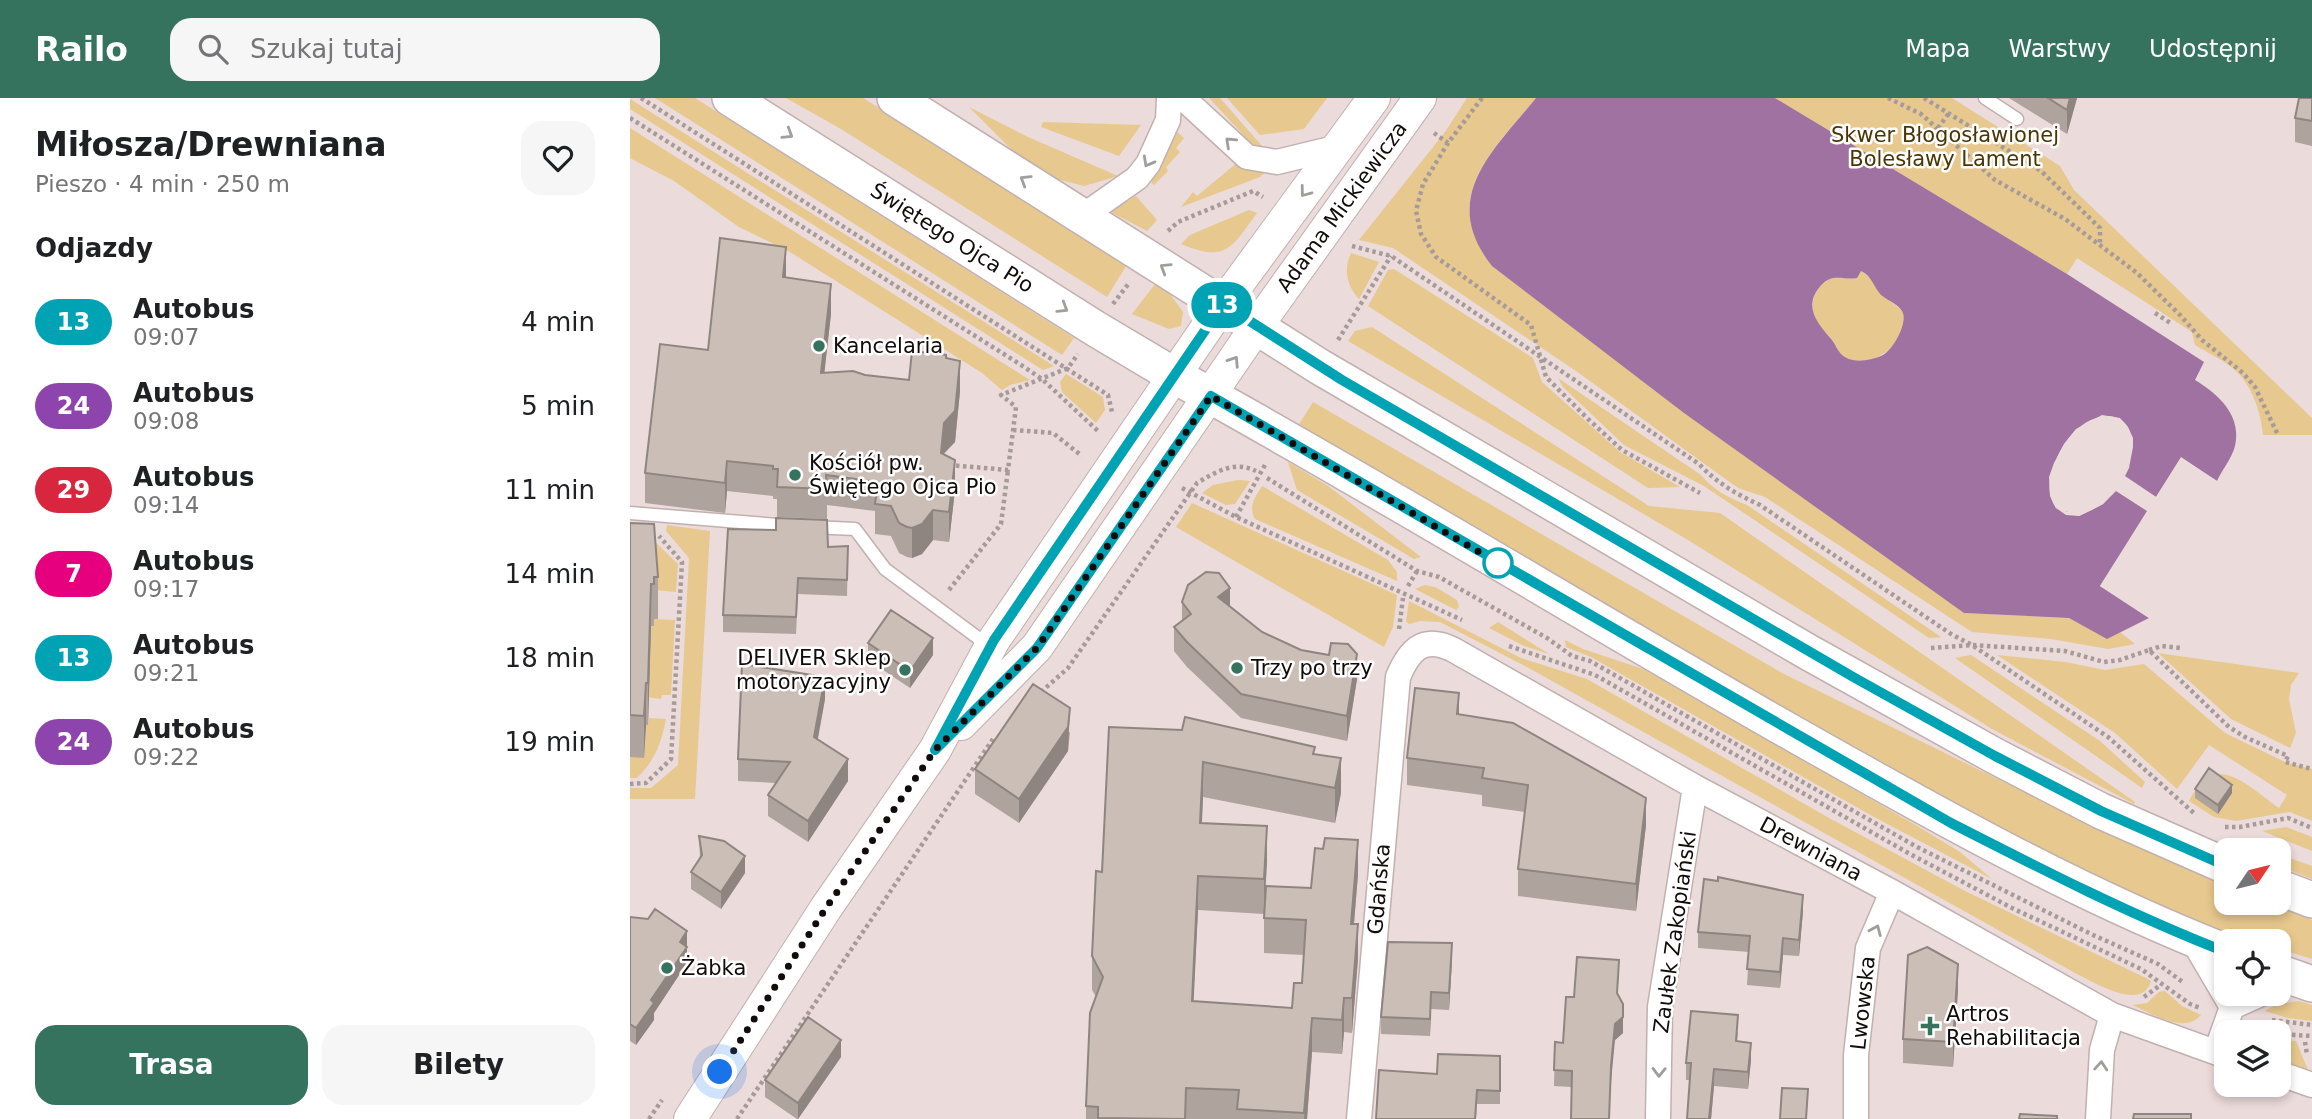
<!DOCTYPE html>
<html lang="pl">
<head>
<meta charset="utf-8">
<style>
	:root { --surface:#fff; --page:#f6f6f6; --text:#202124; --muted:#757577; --accent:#35735f }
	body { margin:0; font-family:"DejaVu Sans",sans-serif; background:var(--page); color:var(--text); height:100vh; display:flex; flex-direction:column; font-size:26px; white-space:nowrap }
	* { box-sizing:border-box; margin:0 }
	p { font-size:23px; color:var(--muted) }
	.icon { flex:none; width:38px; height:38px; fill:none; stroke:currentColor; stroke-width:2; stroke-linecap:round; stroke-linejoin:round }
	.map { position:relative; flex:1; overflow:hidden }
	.panel { display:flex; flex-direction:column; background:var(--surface); width:630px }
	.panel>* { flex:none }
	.badge { padding:0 14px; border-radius:23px; font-size:24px; line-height:46px }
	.needle { width:46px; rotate:55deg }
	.tools { position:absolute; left:1584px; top:740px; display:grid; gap:14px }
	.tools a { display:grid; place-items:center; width:77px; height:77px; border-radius:14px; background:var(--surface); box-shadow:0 4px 10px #0003; font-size:35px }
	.you { position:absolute; width:35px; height:35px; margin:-18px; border:5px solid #fff; border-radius:50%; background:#1a73e8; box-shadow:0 0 0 10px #1a73e833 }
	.map>.badge { position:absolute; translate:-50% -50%; box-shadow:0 0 0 4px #fff }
	h2 { padding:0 35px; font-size:26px; line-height:63px }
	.round { display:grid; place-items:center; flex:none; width:74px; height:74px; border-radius:21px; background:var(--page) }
	.head { display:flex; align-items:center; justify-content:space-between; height:119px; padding:0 35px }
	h1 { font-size:33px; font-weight:700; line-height:52px }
	.primary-button { display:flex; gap:14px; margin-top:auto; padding:14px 35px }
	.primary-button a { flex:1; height:80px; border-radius:21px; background:var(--accent); color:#fff; font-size:28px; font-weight:700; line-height:80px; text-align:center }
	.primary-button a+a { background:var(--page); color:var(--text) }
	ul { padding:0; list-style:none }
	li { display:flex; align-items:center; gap:21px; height:84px; padding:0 35px }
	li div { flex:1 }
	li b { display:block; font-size:26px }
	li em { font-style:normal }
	li .badge { min-width:77px; font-weight:700; text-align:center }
	header { display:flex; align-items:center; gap:42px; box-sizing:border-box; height:98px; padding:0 35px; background:var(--accent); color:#fff }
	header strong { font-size:33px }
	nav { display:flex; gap:38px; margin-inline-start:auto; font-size:24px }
	.search { width:490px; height:63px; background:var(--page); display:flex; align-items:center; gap:18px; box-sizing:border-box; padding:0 24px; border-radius:21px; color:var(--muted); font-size:26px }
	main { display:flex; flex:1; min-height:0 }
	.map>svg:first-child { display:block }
	.green { fill:#e7c88e }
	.water { fill:#9f72a1; fill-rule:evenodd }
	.pier { fill:#ebdbda }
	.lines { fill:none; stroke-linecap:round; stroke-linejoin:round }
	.service-casing { stroke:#c0b1b0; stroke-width:15 }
	.minor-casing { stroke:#c0b1b0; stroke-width:27 }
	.tertiary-casing { stroke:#c0b1b0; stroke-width:34 }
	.secondary-casing { stroke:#c0b1b0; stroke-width:38 }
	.path { stroke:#a79b9a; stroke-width:4.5; stroke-dasharray:3.5 3.5; stroke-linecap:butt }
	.service { stroke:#fff; stroke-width:12 }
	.minor { stroke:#fff; stroke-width:24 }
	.tertiary { stroke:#fff; stroke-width:32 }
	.secondary { stroke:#fff; stroke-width:35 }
	.wall { fill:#afa39d }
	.shaded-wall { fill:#8e8580 }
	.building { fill:#cbbeb7; stroke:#8e8580; stroke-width:2 }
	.oneway { stroke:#a09e9d }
	.line-casing { stroke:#fff; stroke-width:16 }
	.line { stroke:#00a3b4; stroke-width:10 }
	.walk { stroke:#110c0b; stroke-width:7; stroke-dasharray:0 12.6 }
	.poi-dot { fill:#35735f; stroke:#fff; stroke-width:2.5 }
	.stop-dot { fill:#fff; stroke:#00a3b4; stroke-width:3.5 }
	.labels { text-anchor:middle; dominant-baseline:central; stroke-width:5; stroke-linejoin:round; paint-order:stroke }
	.park-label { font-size:21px; fill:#4b3502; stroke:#fff }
	.street-label { font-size:21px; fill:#110c0b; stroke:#fff }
	.poi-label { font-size:21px; fill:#110c0b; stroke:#fff; text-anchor:start }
</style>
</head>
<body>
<header>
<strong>Railo</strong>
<div class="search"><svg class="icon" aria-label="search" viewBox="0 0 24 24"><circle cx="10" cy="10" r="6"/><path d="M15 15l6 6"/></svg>Szukaj tutaj</div>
<nav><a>Mapa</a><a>Warstwy</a><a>Udostępnij</a></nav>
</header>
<main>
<section class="panel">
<div class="head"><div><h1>Miłosza/Drewniana</h1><p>Pieszo · 4 min · 250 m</p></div><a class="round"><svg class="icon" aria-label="heart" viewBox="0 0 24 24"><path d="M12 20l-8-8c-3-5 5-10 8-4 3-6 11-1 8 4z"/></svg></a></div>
<h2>Odjazdy</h2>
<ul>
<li><span class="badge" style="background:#00a3b4;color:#fff">13</span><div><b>Autobus</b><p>09:07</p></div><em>4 min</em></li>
<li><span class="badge" style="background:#8e44ad;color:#fff">24</span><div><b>Autobus</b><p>09:08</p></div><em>5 min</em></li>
<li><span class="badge" style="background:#d7263d;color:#fff">29</span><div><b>Autobus</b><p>09:14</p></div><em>11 min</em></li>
<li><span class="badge" style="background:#e6007e;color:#fff">7</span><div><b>Autobus</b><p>09:17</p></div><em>14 min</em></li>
<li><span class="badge" style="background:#00a3b4;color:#fff">13</span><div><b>Autobus</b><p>09:21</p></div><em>18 min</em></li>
<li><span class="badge" style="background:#8e44ad;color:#fff">24</span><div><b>Autobus</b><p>09:22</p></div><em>19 min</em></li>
</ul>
<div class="primary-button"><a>Trasa</a><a>Bilety</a></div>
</section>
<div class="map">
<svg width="1682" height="1021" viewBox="0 0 1682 1021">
	<rect width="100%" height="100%" fill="#ebdbda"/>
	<path class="green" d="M25,0H65L444,240L432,257Z
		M156,0H233L498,165L477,199L211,31Z
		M579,0H590L632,48H625L620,44Z
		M597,0H697L674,31L630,37Z
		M837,0H906C880,32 839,70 839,114L1334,515L1439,520L1477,540L1490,534L1505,546L1478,551L1421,541L1342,534L1135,399L1108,390L946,273L763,150L729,142L815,34Z
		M1145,0H1322L1430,68L1444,92L1682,320V337H1633C1631,314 1622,287 1604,271C1593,262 1578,255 1565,247L1562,234L1447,160L1437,176Z
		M0,1L424,268L413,272L0,11Z
		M339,9L398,39L488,78L454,88L427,81L385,55Z
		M413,24L511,27L489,58L411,29Z
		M0,30L400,282L380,287L372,292L352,275L160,154L109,129L44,83L0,60Z
		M547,34L554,40L546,50L550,54L536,69L538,73L524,87L520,83Z
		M608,64L637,72L630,79L551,109L563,94L567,98Z
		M506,98L527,122L517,133L479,113Z
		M619,112L627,115C601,150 597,165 551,146L560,137Z
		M721,155L749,164L729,201C717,188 713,172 721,155Z
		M764,171L903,260L912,284L990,354L1050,389L1018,390L738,208L758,172Z
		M1231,173C1243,179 1248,193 1259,202C1263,206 1268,209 1273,213C1275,224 1271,235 1265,244C1256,260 1223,273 1209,254C1207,251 1206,247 1204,244C1199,237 1190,232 1186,223C1179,209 1183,189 1200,181C1207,178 1218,182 1227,180L1228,174Z
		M525,186L538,193L553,214L551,228L539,231L502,216Z
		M742,229L1019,408L1090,415L1505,704L1504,706L1362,631L1058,442L718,243L725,233Z
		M436,276L473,299L475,312L466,325L432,294L430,284Z
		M928,280L1071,377C1083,392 1099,400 1117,407L1311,539L1299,540L1074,388L994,347L933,289Z
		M683,304L1152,575L1500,746L1596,788V805H1640L1682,822V861L1649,851L1648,844L1625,843L1570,826L1496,794L1337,715L1213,646L668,328Z
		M658,364L698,388L791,459L784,461L667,392Z
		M608,382L620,383L605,406L596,407L572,395L583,387Z
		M632,388L758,462L767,474V483L625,421C618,408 625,400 632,388Z
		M562,405L767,497L763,529L754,549L546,429Z
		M37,427L80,433L65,701H0V690H21L48,667L59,460L36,433Z
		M0,441L23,442L48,466L46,494L23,492Z
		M795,487L805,489L827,502L829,509L826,512L785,491Z
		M779,503L891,560L957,581L1199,720L1335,793L1516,880L1521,883C1512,915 1462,883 1445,875L897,569L810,524L790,523L779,526L776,523Z
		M24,521L45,522L41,597H32L31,601L17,599L21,528H24Z
		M868,524L919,556L894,548L859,530Z
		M935,542L953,551L1013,571L1284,726L1330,754L1362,781L1244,719L961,559L936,549Z
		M1528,555L1669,575L1661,587L1659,601L1666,635L1660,650L1601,621Z
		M1341,557L1470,643L1515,684L1512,690L1325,560Z
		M1367,557L1435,564L1475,572L1514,566L1595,635L1655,664L1682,671V723L1660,714L1606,723L1584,719L1559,703C1585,651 1616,687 1649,710L1657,697L1579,647L1547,691L1485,635Z
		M19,620L36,621C31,646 25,662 7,680H0V659H14L16,627H18Z
		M1656,729L1682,739V753L1632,733Z
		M1648,756L1682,768V781L1649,768Z
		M1535,893L1552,908L1571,917C1554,937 1522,915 1502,907L1517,905L1529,894Z
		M1669,903L1682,907V923L1658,920L1635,913L1645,907Z
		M1649,942L1666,943L1678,972L1649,962Z"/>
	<path class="water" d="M906,0H1145L1437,176L1574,264L1565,282C1588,296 1612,317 1605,348C1602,360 1592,372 1587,383L1551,360L1526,399L1494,378C1526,303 1450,298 1425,365C1419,380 1416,395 1426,410L1449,418L1473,406L1485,392L1518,413L1470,488L1519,520L1477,541L1439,520L1334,515L1054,315L862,168C808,100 863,53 906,0ZM1231,173C1242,178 1243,188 1251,197C1257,202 1268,206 1272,213C1279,224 1262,254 1251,258C1239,263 1221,266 1211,256C1207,252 1206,247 1202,242C1191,229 1176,214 1185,196C1188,190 1194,183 1200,181C1208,178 1218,182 1227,180Z"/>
	<path class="pier" d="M1472,317L1490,320L1498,329L1503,340V349L1499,370L1495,378L1526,399L1551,359L1587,383L1586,386L1552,364L1529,401L1524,402L1491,380L1499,359V341L1495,331L1488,323L1482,321L1464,324L1449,334L1437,348L1427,366L1423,379V397L1429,408L1437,414H1448L1461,409L1471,404L1485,389L1521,411V415L1475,487L1521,518L1522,522L1470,488L1517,413L1486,393L1473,406L1462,412L1449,418L1436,417L1426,410L1420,398L1419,379L1424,365L1434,346L1446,331Z"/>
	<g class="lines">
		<g class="service-casing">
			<path id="service" d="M1355,0L1387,21
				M0,415L160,428
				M182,429L225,431L255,471L359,548"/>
		</g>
		<g class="minor-casing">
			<path id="minor" d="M553,0L617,59L647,64L709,49
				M453,118L507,80L518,66L538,22L539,0
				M1562,841L1602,909
				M1586,954L1602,909L1631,896
				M1648,975L1682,987
				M729,1021L768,579C779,553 792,537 822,551L1065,689L1262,794L1482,917L1596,958
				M1028,1021L1030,909L1065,689
				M1226,1021V957L1238,850L1262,794
				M1468,1021L1472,952L1482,917"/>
		</g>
		<g class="tertiary-casing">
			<path id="tertiary" d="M331,626L407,549L627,228L790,0
				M60,1021L196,810L305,652L364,542L593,206L744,0"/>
		</g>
		<g class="secondary-casing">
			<path id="secondary" d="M100,0L466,231L545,278C756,394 961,521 1171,640C1309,718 1448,796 1596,854
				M265,0L690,269L1178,554L1365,658L1471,713L1596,768
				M1648,789L1682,802
				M1648,874L1682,886"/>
		</g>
		<path class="path" d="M11,0L478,297L482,314
			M852,0L818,45L793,86L786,113L791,136L806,159L901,227L916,279L958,321L992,352L1070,395
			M1258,0L1291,16L1365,82L1435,121L1507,175L1551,218L1572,242L1613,275L1625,289L1648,337
			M1294,0L1411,73L1470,130V145
			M0,20L388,265L412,281L469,334
			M1308,30L1319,15
			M804,35L818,45
			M538,133L548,124L623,93L633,99
			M722,148L761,158L1069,366C1087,385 1106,396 1130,407L1321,536L1342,547L1478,639L1565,716
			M483,206L499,185
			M1525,215L1542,226
			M708,242L761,158
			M383,332L423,335L452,358
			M319,367L378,372L386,309L371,297L438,270L448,256
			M637,380L787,473L809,479L917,540L942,558L960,563L1287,749L1463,837L1528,866L1554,885
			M552,390L606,419L832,522
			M606,419L636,365
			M778,488L787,473
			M319,492L371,426L378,372
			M769,531L773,500
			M879,548L965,577L1280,756L1382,810L1511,871L1560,906L1570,910
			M1301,550L1342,547L1435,553L1474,564L1490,562L1519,552L1599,629L1615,639L1658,658L1655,664L1682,671
			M1519,552L1532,548L1550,550
			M411,594L438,570L567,385C586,374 604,362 626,373
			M0,686L16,685L41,661L52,464L29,438
			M1595,729H1610L1658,720L1682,730
			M1514,899L1529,888
			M1642,922L1682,927
			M1624,931L1637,934
			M1648,936L1682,938
			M1675,944L1677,957
			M19,1021L32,1002
			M107,1021L363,641"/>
		<use href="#service" class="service"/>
		<use href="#minor" class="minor"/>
		<use href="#tertiary" class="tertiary"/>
		<use href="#secondary" class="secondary"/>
	</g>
	<path class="wall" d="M1379,0H1447L1437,36Z
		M1682,0V48L1665,44V20Z
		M156,180L201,216L194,275L235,277L279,282L316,260L330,293L325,344L314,356L325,392L319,444L303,442L292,456L282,460L277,459L269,455L261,438L245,436V413L197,407V421L147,419V401H143V398L97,393L95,415L15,405V375L78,252Z
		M0,425L28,479V521H24V528H21L18,627H16L14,660L0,659Z
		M218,448L217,498L168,496L166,536L93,534V517L198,449Z
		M552,504L600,508L632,534L727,581L717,643L611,620L557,569L544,553V529L552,523Z
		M238,545L303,557L280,590L238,562Z
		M195,601L188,641L218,683L178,744L138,718V697L146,685L108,683V661Z
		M829,617L1016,727L1006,813L888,798V771L895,714L852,708V697L777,687V660Z
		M479,629L685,656L711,695L705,725L573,699L572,725L637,763L634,816L568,812L563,903L662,910L672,885L674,857L634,855V820L681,790L728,776L724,826L728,860L722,935L714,934L712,956L682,954L677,1021H456V1008L466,899L462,892V858L472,774Z
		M440,634L438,653L389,725L345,696V671Z
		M1565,691L1602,695L1588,716L1565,700Z
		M69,738L115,775L91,811L61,791V774L70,761Z
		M1173,813L1169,858L1153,857L1150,890L1117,887L1119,854L1068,850V834Z
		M0,819L57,833V865L24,915V922L6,947L0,943Z
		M822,862L819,912L801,911L800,938L751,936V919Z
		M989,878L987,896L993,935L985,942L941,989L924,988L925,944L933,945L944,899Z
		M1328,891L1323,969L1273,965V941Z
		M1108,934L1107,943L1121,962L1118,991L1084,988L1081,1021H1057L1060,982H1056V965Z
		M870,958V1006H847L846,1021H746L807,976Z
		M211,959L168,1021H167L135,999V982Z"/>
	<path class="shaded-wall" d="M1440,0H1447L1437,36V12Z
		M156,149V179L153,209V179Z
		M201,186V216L191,305V275Z
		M330,263V293L325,344L314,355L311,385V355L314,325Z
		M325,362V392L319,444V414Z
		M97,363V393L95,415V385Z
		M303,412V442L292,456L282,460V430Z
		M21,486V528L18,627V585Z
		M600,490V515L588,499Z
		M303,540V557L280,590V573Z
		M727,556V581L717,643V618Z
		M195,579V601L184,660V639Z
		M16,585V627L14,660V618Z
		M829,595V622L827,616Z
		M440,610L438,653L389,725V701Z
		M711,660V695L705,725V690Z
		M218,661V683L178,744V723Z
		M573,664V699L570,759V725Z
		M1602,687V695L1588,716V707Z
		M1016,700V727L1006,813V786Z
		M637,728V763L634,816V781Z
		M728,742V776L721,860V826Z
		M115,758V775L91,811V794Z
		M568,778V812L562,938V903Z
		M1173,797V813L1169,858V842Z
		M728,826V860L722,935V900Z
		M57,833V865L24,915V922L6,947V930L50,844Z
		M1153,840V857L1150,890V874Z
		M822,845V862L819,912V895Z
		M1328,866V891L1323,969V944Z
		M801,894V911L800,938V921Z
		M714,900V934L712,956V922Z
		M993,906V935L985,942L981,984V968L985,926Z
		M682,920V954L677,1021H674Z
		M211,942V959L168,1021V1005Z
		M1121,945V962L1118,991V974Z
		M1084,971V988L1081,1021H1079Z"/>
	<path class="building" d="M1418,0H1440L1437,12Z
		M1669,0H1682V23L1665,20Z
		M90,140L156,149L153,179L201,186L191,275L223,273L235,277L279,282L282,253L316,257V260L330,263L325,313L314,325L311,355L325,362L319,414L303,412L292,426L282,430L277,429L269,425L261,408L245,406L248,384L196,377L197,391L147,389L148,371H143V368L97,363L95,385L15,375L30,246L78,252Z
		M146,420L197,422L198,449L218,448L217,482L168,480L166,519L93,517L98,431L146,432Z
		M0,425L24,426L28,479H24V486H21L18,585H16L14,618L0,617Z
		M576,474L589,475L600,490L588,499L632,534L671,552L699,557L701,545L718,546L727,556L717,618L611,596L557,544L544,529L561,516L552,504L558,487Z
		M261,512L303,540L280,573L238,545Z
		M112,566L195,579L184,639L218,661L178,723L138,697L160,664L108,661Z
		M403,586L440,610L438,629L389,701L345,671Z
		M785,590L829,595L827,616L883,625L1016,700L1006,786L888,771L898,687L852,680L854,670L777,660Z
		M555,619L685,649L683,656L711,660L705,690L573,664L570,725L637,728L634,781L568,778L562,903L662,910L664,885H672L676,822L634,820L636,788L681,790L685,750L693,751L695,740L728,742L721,826H728L722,900H714L712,922L682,920L674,1015L607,1011L609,992L556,990L555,1021L468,1020V1009L456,1008L460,915L473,879L462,858L466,773L472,774L479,629L552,632Z
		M1579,670L1602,687L1588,707L1565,691Z
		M69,738L94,743L115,758L91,794L61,774L72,757Z
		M1088,779L1173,797L1169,842L1153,840L1150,874L1117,871L1120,838L1068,834L1074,781L1088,783Z
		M25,811L57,833L50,844L57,849L21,902L24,905L6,930L0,926V819L18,821Z
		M758,844L822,845L819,895L801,894L800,921L751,919Z
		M1297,849L1328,866L1323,944L1273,941L1278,857Z
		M947,859L989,862L987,895L993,906V919L985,926L981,968L979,1021H941L942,973L924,972L925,944L933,945L936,899H944Z
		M1061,913L1108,917L1106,943L1121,945L1118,974L1084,971L1079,1021H1057L1061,965H1056Z
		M178,919L211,942L168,1005L135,982Z
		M808,956L870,958V993L847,992L845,1021H746L749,972L807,976Z
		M1152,990L1178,991L1176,1021H1150Z
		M1390,1016L1427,1018V1021H1389Z
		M1504,1016H1561V1021H1503Z"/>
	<defs><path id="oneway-chevron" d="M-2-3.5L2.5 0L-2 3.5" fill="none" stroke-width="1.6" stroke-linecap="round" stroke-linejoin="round" transform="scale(1.75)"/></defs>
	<g class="oneway">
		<use href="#oneway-chevron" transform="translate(158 36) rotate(32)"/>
		<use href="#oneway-chevron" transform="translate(600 44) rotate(-137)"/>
		<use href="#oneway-chevron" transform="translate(518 64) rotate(119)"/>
		<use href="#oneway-chevron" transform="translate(395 82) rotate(-148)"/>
		<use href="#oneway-chevron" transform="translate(675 94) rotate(127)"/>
		<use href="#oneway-chevron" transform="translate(535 170) rotate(-148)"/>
		<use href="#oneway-chevron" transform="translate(433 210) rotate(32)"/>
		<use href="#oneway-chevron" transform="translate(604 263) rotate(-57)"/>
		<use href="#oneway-chevron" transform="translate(1246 832) rotate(-67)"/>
		<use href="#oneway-chevron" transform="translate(1471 968) rotate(-86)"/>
		<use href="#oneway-chevron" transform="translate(1029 974) rotate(91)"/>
	</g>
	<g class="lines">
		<g class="line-casing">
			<path id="line" d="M1596,768L1471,713L1365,658L1225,580L712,282L593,206L364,542L305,652L407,550L581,298L1321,725C1411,771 1501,817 1596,854"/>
		</g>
		<use href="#line" class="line"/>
		<path class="walk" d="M90,974L196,810L305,652L407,550L581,298L870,466L868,465"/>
	</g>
	<g class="poi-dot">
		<circle cx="189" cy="248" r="7"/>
		<circle cx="165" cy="377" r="7"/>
		<circle cx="607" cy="570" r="7"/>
		<circle cx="275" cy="572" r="7"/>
		<circle cx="37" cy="870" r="7"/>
		<path d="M1296.5 917.5h7v7h7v7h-7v7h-7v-7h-7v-7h7z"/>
	</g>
	<circle class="stop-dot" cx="868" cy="465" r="14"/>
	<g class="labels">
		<g class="park-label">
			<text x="1315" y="37">Skwer Błogosławionej<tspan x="1315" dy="24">Bolesławy Lament</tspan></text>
		</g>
		<g class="street-label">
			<text transform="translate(712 109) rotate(-54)">Adama Mickiewicza</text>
			<text transform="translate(322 140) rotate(32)">Świętego Ojca Pio</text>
			<text transform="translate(1181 751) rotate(28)">Drewniana</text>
			<text transform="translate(749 791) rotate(-85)">Gdańska</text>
			<text transform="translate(1045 834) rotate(-82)">Zaułek Zakopiański</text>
			<text transform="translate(1233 905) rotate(-84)">Lwowska</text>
		</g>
		<g class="poi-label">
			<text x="203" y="248">Kancelaria</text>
			<text x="179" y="365">Kościół pw.<tspan x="179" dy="24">Świętego Ojca Pio</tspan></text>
			<text x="261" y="560" text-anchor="end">DELIVER Sklep<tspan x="261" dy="24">motoryzacyjny</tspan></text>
			<text x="621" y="570">Trzy po trzy</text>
			<text x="51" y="870">Żabka</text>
			<text x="1316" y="916">Artros<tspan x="1316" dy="24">Rehabilitacja</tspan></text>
		</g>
	</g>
</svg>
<div class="tools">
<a><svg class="needle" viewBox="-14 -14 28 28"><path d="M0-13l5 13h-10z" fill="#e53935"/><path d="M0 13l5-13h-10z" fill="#757577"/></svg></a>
<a><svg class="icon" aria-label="locate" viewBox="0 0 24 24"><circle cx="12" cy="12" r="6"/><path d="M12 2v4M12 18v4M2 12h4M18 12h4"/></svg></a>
<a><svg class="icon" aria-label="layers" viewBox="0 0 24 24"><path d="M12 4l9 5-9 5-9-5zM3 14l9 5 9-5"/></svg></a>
</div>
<div class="you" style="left:90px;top:974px"></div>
<b class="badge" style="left:592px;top:207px;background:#00a3b4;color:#fff">13</b>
</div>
</main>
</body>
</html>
